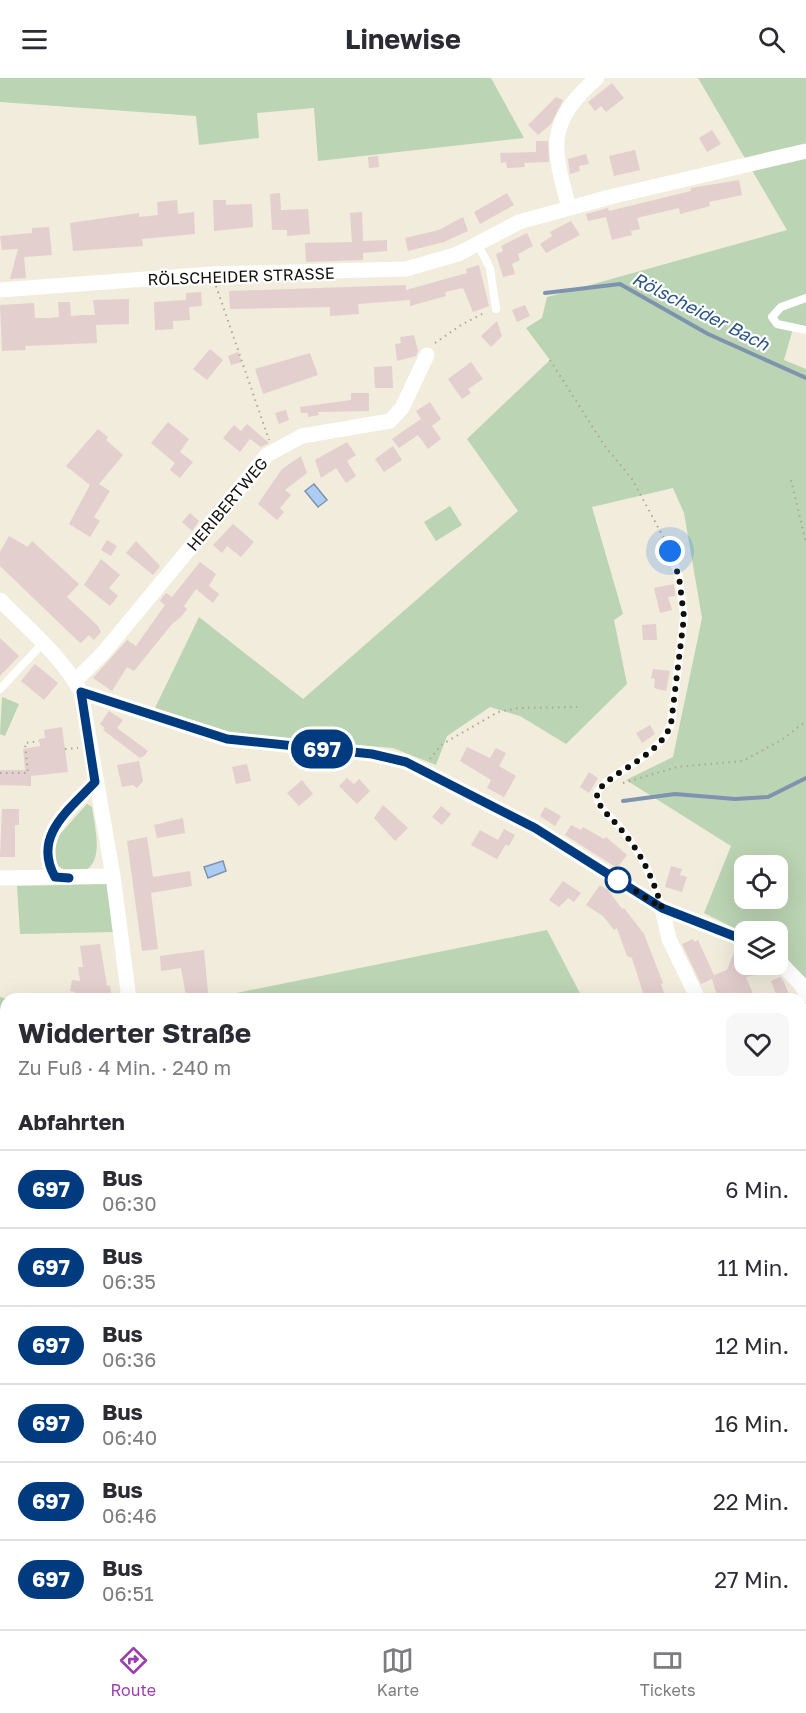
<!DOCTYPE html>
<html lang="de">
<head>
<meta charset="utf-8">
<style>
	:root { --surface:#fff; --page:#f7f7f7; --text:#2b2b33; --muted:#7c7c81; --line:#e1e1e2; --accent:#9a40ac }
	body { margin:0; font-family:"Golos Text",sans-serif; background:var(--page); color:var(--text); height:100vh; display:flex; flex-direction:column; font-size:22px; white-space:nowrap }
	* { box-sizing:border-box; margin:0 }
	p { font-size:20px; color:var(--muted) }
	.icon { flex:none; width:33px; height:33px; fill:none; stroke:currentColor; stroke-width:2; stroke-linecap:round; stroke-linejoin:round }
	.map { position:relative; flex:1; overflow:hidden }
	.side { position:absolute; left:0px; top:915px; width:807px; height:636px; display:flex; flex-direction:column; background:var(--surface); border-radius:18px 18px 0 0; box-shadow:0 6px 24px #0002 }
	.side>* { flex:none }
	.badge { padding:0 12px; border-radius:20px; font-size:21px; line-height:39px }
	.controls { position:absolute; left:734px; top:777px; display:grid; gap:12px }
	.controls a { display:grid; place-items:center; width:54px; height:54px; border-radius:12px; background:var(--surface); box-shadow:0 6px 24px #0002; font-size:30px }
	.you { position:absolute; width:30px; height:30px; margin:-15px; border:4px solid #fff; border-radius:50%; background:#1a73e8; box-shadow:0 0 0 9px #1a73e833 }
	.map>.badge { position:absolute; translate:-50% -50%; box-shadow:0 0 0 3px #fff }
	h2 { padding:0 18px; font-size:22px; line-height:54px }
	.round { display:grid; place-items:center; flex:none; width:63px; height:63px; border-radius:12px; background:var(--page) }
	.head { display:flex; align-items:center; justify-content:space-between; height:102px; padding:0 18px }
	h1 { font-size:28px; font-weight:700; line-height:45px }
	ul { padding:0; list-style:none }
	li { display:flex; align-items:center; gap:18px; height:78px; padding:0 18px; border-top:2px solid var(--line) }
	li div { flex:1 }
	li b { display:block; font-size:22px }
	li em { font-style:normal }
	li .badge { min-width:66px; font-weight:700; text-align:center }
	header { display:flex; justify-content:space-between; align-items:center; height:78px; padding:0 18px; background:var(--surface); font-size:27px; font-weight:700 }
	.menu { display:flex; justify-content:space-around; align-items:center; height:84px; border-top:2px solid var(--line); background:var(--surface); font-size:16px; color:var(--muted) }
	.menu a { display:grid; justify-items:center; gap:3px }
	.menu .current { color:var(--accent) }
	.map>svg:first-child { display:block }
	.green { fill:#bbd4b3; fill-rule:evenodd }
	.water { fill:#adccf3; stroke:#7e93ad; stroke-width:1.5 }
	.lines { fill:none; stroke-linecap:round; stroke-linejoin:round }
	.stream { stroke:#7e93ad; stroke-width:4 }
	.building { fill:#e3cfcd }
	.path { stroke:#aba79a; stroke-width:2; stroke-dasharray:1.5 4.5; stroke-linecap:butt }
	.service { stroke:#fff; stroke-width:8 }
	.minor { stroke:#fff; stroke-width:15 }
	.line-casing { stroke:#fff; stroke-width:14 }
	.line { stroke:#003b80; stroke-width:9 }
	.walk { stroke:#110f0a; stroke-width:6; stroke-dasharray:0 10.8 }
	.stop-dot { fill:#fff; stroke:#003b80; stroke-width:3 }
	.labels { text-anchor:middle; dominant-baseline:central; stroke-width:4.5; stroke-linejoin:round; paint-order:stroke }
	.street-label { font-size:16px; fill:#110f0a; stroke:#fff }
	.water-label { font-size:18px; font-style:italic; fill:#2b5486; stroke:#fff }
</style>
</head>
<body>
<header><svg class="icon" aria-label="menu" viewBox="0 0 24 24"><path d="M4 6h16M4 12h16M4 18h16"/></svg>Linewise<svg class="icon" aria-label="search" viewBox="0 0 24 24"><circle cx="10" cy="10" r="6"/><path d="M15 15l6 6"/></svg></header>
<div class="map">
<svg width="806" height="1551" viewBox="0 0 806 1551">
	<rect width="100%" height="100%" fill="#f1ecdc"/>
	<path class="green" d="M0,0H491L524,60L318,83L314,30L257,35L259,60L199,67L196,38L0,24Z
		M698,0H806V251L794,247L784,282L806,291V904L784,876L777,872V854L744,855L704,835L731,768L626,702L673,679L702,540L684,435L673,410L592,429L623,536L614,542L627,606L566,666L520,638L490,629L447,658L436,687L393,670L236,657L154,632L199,539L303,621L518,433L467,361L550,282L526,250L542,240L547,219L787,152ZM744,788H777V820H744Z
		M450,428L462,447L436,463L424,444Z
		M2,619L19,626L5,658L0,656Z
		M87,726L92,729C94,747 107,789 79,794C70,795 63,792 56,786L54,763Z
		M110,806L115,854L20,856L17,808Z
		M547,852L583,921H207Z
		M0,919L9,921H6V961L0,997Z
		M6,1233V1545H234L235,1551H0V1238Z
		M244,1545H471L459,1551H244Z"/>
	<path class="water" d="M314,406L327,422L318,429L305,413Z
		M223,783L226,793L208,800L204,789Z"/>
	<g class="lines">
		<path class="stream" d="M545,215L620,206L708,256L806,300
			M623,723L675,716L735,721L768,719L806,700"/>
	</g>
	<path class="building" d="M612,5L624,20L606,34L601,28L595,33L588,24Z
		M556,19L563,22L551,46L538,57L528,47Z
		M712,52L721,66L707,74L699,60Z
		M536,63H548L549,84L524,85L525,89L507,90L506,84L501,85L500,75L536,74Z
		M635,72L640,92L614,98L609,78Z
		M586,76L589,86L579,88L580,93L570,96L568,81Z
		M378,78L379,89L369,90L368,79Z
		M739,102L742,117L709,124L710,128L680,136L679,130L637,140L640,151L631,153L632,157L612,162L606,139L588,143L586,136L608,130L609,133L691,113V110Z
		M280,115L281,132L308,131L310,156L287,158V152H272L270,116Z
		M507,115L514,127L480,146L474,134Z
		M177,122L178,136L194,134L195,156L142,161L143,168L73,173L70,145L139,135V139L158,137L157,124Z
		M213,122H226V127L252,126L253,149L214,153Z
		M362,134L363,163L387,162V173L363,175V182L306,184L305,165L352,164L350,135Z
		M463,139L468,153L444,164L408,173L405,160L439,152Z
		M571,143L580,157L546,175L540,166L552,158L550,154Z
		M49,149L52,177L24,179L26,200L10,201L18,171L2,172L0,158L32,155V150Z
		M527,155L533,168L518,176L520,182L512,186L515,196L503,199L496,176L503,173L501,168Z
		M479,187L489,228L473,234L463,210L445,214L446,218L410,228V222L358,226L359,236L330,238V229L230,231L229,213L406,207V212L467,195L466,191Z
		M201,214L202,228L189,229L190,242L173,243V251L155,252L154,224L186,222V215Z
		M129,221V246L96,247L97,265L25,268L26,272L2,273L0,227L34,225L35,240H49L59,239L58,224H70L71,238L82,237H95L93,222Z
		M525,227L530,238L517,244L512,232Z
		M497,243L502,258L491,269L481,258Z
		M414,257L418,273L416,278L397,283L395,266L401,265L400,259Z
		M210,271L223,282L207,302L193,291Z
		M238,274L242,284L231,287L228,278Z
		M310,275L318,297L263,316L255,291Z
		M471,284L483,301L468,311L471,315L462,321L448,301Z
		M392,288L393,310H375L374,289Z
		M351,315H369V333L318,334L319,337L308,339V335H301L300,329L351,322Z
		M430,324L441,341L432,348L441,361L428,371L418,357L399,370L392,361L421,341L416,333Z
		M286,332L289,342L279,346L275,335Z
		M168,344L189,361L180,374L193,384L180,400L170,392L175,385L151,365Z
		M247,346L269,365L261,369L250,361L240,374L223,360L234,347L241,353Z
		M98,351L108,359L106,362L123,377L99,406L110,413L94,439L100,443L90,459L69,446L90,407L66,388Z
		M347,364L356,377L347,383L356,398L346,405L336,390L321,400L315,382Z
		M393,368L402,382L384,394L375,381Z
		M301,378L307,395L285,412L291,417L280,430L284,434L277,442L258,426L282,391Z
		M190,435L199,443L192,453L182,444Z
		M233,446L254,464L241,479L227,468L222,475L213,467Z
		M9,458L28,469L32,463L79,506L67,519L98,548L101,554L94,562L89,557L81,565L78,563L0,488V474Z
		M107,462L117,468L111,478L101,472Z
		M136,463L160,488L153,497L126,475Z
		M101,481L120,497L109,510L118,518L110,528L84,507Z
		M200,484L216,496L209,508L219,516L213,525L196,511L184,528L187,531L181,539L172,546L134,593L127,589L112,613L93,600L127,562L136,568L165,527L160,523L163,518L166,515L172,519Z
		M674,506L675,518L668,519L672,532L660,535L654,510Z
		M656,546L657,562H643L642,547Z
		M0,560L19,578L0,598Z
		M35,586L58,605L44,622L21,603Z
		M653,591L670,593L666,613L654,610L655,601L651,600Z
		M109,633L123,642L117,650L148,673L144,678L140,680L103,652L105,650L100,646Z
		M650,647L655,656L642,665L636,655Z
		M62,649L68,694L31,698V708L0,707V692H25L23,671L40,668L39,661L45,660L44,652Z
		M467,669L490,680L496,670L506,675L499,688L516,698L504,719L487,710L491,702L460,683Z
		M139,683L143,703L137,710L133,707L122,709L117,687Z
		M247,686L251,703L236,706L232,689Z
		M589,694L598,700L589,715L580,709Z
		M347,700L354,706L359,701L370,713L357,726L339,708Z
		M302,702L313,716L299,728L287,715Z
		M383,727L408,750L395,763L374,740Z
		M441,728L451,736L442,747L432,739Z
		M545,729L561,738L555,748L540,738Z
		M2,731H19V747H15V779H0Z
		M183,740L185,755L157,760L154,747Z
		M571,747L581,752L583,749L604,761L606,759L627,777L617,790L565,757Z
		M504,751L515,757L509,768L501,764L506,766L497,781L471,767L480,752L498,762Z
		M147,759L153,799L190,793L192,808L151,815L158,871L142,873L127,763Z
		M671,788L682,791L680,797L687,799L682,814L665,809Z
		M563,803L581,815L574,824L568,820L559,829L549,822Z
		M600,807L608,812L622,831L624,830L644,856L663,905L661,906L664,916L645,921L632,880L627,878L617,850L614,852L603,838L586,827Z
		M693,861L694,864L698,862L714,897L727,892L735,872L744,876V886H751L756,897L746,899L755,921H718L712,901L701,906L682,866Z
		M100,866L107,908L110,907L112,921H73L75,914L70,913L72,902L80,903L78,889H83L80,868Z
		M204,872L208,915L186,918L181,890L161,893L160,878Z
		M780,899L783,902L791,921H778L771,903Z"/>
	<g class="lines">
		<path class="path" d="M216,208L269,362
			M435,265L461,247L486,234
			M550,282L604,367L632,401L666,464
			M791,402L806,465
			M65,671L78,670
			M430,681L441,667L498,634L519,630L577,629
			M0,695H28L25,665L39,663
			M623,705L677,689L743,683L783,661L806,643"/>
		<path class="service" d="M478,167L490,190L496,231
			M806,220L781,229L772,239L777,246L806,252
			M0,611L43,565
			M661,828C652,797 639,770 617,746C609,737 597,729 597,716C603,696 660,680 671,646L684,539L679,499L670,473
			M801,993L806,999
			M801,1031L806,1035
			M0,1103L6,1100"/>
		<path class="minor" d="M569,129C552,69 546,45 597,0
			M0,212L212,196L406,191L458,176L519,144L610,119L806,73
			M0,522C28,550 62,579 81,614L113,798L129,921
			M75,603L104,574L267,377L302,358L390,343L402,330L427,277
			M81,614L227,661L372,676L406,684L535,750L662,830L744,862
			M55,799C32,759 69,732 95,704
			M0,800L113,798
			M662,830L669,861L698,921
			M777,882L801,906L806,917
			M801,1165H806
			M801,1226L806,1244
			M801,1349L806,1341
			M236,1545L237,1551
			M577,1545L582,1551
			M474,1551L487,1545
			M648,1551L649,1545"/>
	</g>
	<g class="lines">
		<g class="line-casing">
			<path id="line" d="M69,800L55,799C32,758 69,732 95,704L81,614L227,661L372,676L406,684L535,750L662,830L744,862"/>
		</g>
		<use href="#line" class="line"/>
		<path class="walk" d="M618,802L662,830C652,798 640,772 617,747C609,737 597,729 597,716C604,696 660,680 671,646L684,539L679,499L670,473"/>
	</g>
	<circle class="stop-dot" cx="618" cy="802" r="12"/>
	<g class="labels">
		<g class="street-label">
			<text transform="translate(241 198) rotate(-2)">RÖLSCHEIDER STRASSE</text>
			<text transform="translate(227 426) rotate(-50)">HERIBERTWEG</text>
		</g>
		<g class="water-label">
			<text transform="translate(701 233) rotate(27)">Rölscheider Bach</text>
		</g>
	</g>
</svg>
<div class="controls">
<a><svg class="icon" aria-label="locate" viewBox="0 0 24 24"><circle cx="12" cy="12" r="6"/><path d="M12 2v4M12 18v4M2 12h4M18 12h4"/></svg></a>
<a><svg class="icon" aria-label="layers" viewBox="0 0 24 24"><path d="M12 4l9 5-9 5-9-5zM3 14l9 5 9-5"/></svg></a>
</div>
<div class="you" style="left:670px;top:473px"></div>
<b class="badge" style="left:322px;top:671px;background:#003b80;color:#fff">697</b>
<section class="side">
<div class="head"><div><h1>Widderter Straße</h1><p>Zu Fuß · 4 Min. · 240 m</p></div><a class="round"><svg class="icon" aria-label="heart" viewBox="0 0 24 24"><path d="M12 20l-8-8c-3-5 5-10 8-4 3-6 11-1 8 4z"/></svg></a></div>
<h2>Abfahrten</h2>
<ul>
<li><span class="badge" style="background:#003b80;color:#fff">697</span><div><b>Bus</b><p>06:30</p></div><em>6 Min.</em></li>
<li><span class="badge" style="background:#003b80;color:#fff">697</span><div><b>Bus</b><p>06:35</p></div><em>11 Min.</em></li>
<li><span class="badge" style="background:#003b80;color:#fff">697</span><div><b>Bus</b><p>06:36</p></div><em>12 Min.</em></li>
<li><span class="badge" style="background:#003b80;color:#fff">697</span><div><b>Bus</b><p>06:40</p></div><em>16 Min.</em></li>
<li><span class="badge" style="background:#003b80;color:#fff">697</span><div><b>Bus</b><p>06:46</p></div><em>22 Min.</em></li>
<li><span class="badge" style="background:#003b80;color:#fff">697</span><div><b>Bus</b><p>06:51</p></div><em>27 Min.</em></li>
</ul>
</section>
</div>
<nav class="menu">
<a class="current"><svg class="icon" aria-label="directions" viewBox="0 0 24 24"><path d="M12 3l9 9-9 9-9-9zM9 14v-3h6M13 9l2 2-2 2"/></svg>Route</a>
<a><svg class="icon" aria-label="map" viewBox="0 0 24 24"><path d="M3 6l6-2 6 2 6-2v14l-6 2-6-2-6 2zM9 4v14M15 6v14"/></svg>Karte</a>
<a><svg class="icon" aria-label="tickets" viewBox="0 0 24 24"><path d="M3 7h18v10H3zM15 7v10"/></svg>Tickets</a>
</nav>
</body>
</html>
